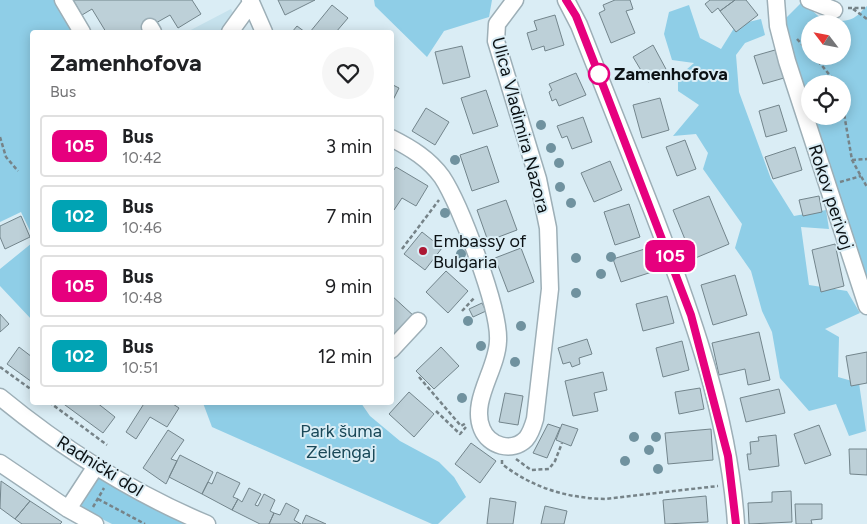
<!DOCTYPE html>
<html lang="en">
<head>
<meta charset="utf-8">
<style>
	:root { --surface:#fff; --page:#f6f6f6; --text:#202124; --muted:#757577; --line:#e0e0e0 }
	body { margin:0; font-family:Figtree,sans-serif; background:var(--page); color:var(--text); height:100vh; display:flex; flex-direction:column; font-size:19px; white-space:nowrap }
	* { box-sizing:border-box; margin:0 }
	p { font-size:16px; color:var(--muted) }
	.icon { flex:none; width:28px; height:28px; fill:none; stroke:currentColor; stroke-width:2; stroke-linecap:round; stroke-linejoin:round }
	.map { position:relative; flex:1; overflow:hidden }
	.side { position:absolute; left:30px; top:30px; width:364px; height:375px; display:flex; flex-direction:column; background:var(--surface); border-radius:5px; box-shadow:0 2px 12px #0003 }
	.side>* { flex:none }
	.badge { padding:0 10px; border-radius:8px; font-size:18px; line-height:32px }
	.needle { width:32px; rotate:302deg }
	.fabs { position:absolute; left:801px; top:15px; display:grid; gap:10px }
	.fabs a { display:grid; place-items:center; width:50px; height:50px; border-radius:50%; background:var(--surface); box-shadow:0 2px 12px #0003; font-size:25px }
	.map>.badge { position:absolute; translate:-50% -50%; box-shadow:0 0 0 2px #fff }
	.round { display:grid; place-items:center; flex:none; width:52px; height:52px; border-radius:26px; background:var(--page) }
	.headline { display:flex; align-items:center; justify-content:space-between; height:85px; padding:0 20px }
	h1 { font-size:24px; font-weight:700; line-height:38px }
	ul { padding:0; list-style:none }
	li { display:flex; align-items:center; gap:15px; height:62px; margin:0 10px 8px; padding:0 10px; border:2px solid var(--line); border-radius:5px }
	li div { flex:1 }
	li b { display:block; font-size:19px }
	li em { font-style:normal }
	li .badge { min-width:55px; font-weight:700; text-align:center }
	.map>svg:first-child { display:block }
	.built { fill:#c6e2ed }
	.green { fill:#8fcee7; fill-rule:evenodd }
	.building { fill:#bdd0d8; stroke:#73858c }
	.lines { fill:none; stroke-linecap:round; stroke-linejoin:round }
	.minor-casing { stroke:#9dafb7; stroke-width:19 }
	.path { stroke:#768388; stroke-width:2.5; stroke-dasharray:4 2.5; stroke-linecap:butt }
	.minor { stroke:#fff; stroke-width:16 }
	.tree { fill:#70929f }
	.line-casing { stroke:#fff; stroke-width:11 }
	.line { stroke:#e6007e; stroke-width:8 }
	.stop-dot { fill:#fff; stroke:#e6007e; stroke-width:2.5 }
	.poi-dot { fill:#ac1733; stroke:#daedf5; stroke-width:2 }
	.labels { text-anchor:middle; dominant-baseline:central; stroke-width:4; stroke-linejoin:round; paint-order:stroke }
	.stop-label { font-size:18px; font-weight:bold; fill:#0b1114; stroke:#daedf5; text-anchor:start }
	.street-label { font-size:18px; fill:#0b1114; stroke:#daedf5 }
	.poi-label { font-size:18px; fill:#0b1114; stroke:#daedf5; text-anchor:start }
	.park-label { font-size:18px; fill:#1a4858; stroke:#daedf5 }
</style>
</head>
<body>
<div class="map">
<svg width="867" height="524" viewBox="0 0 867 524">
	<rect width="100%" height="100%" fill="#daedf5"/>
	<path class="built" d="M231,9L243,32H187Z"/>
	<path class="green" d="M0,0H64L85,32H32V235L21,212L0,222Z
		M374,0H492L489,17L444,31L427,57L375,6Z
		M803,1C810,4 811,10 817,15C825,22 847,23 855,17C860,14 863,9 867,6V277L857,262L811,116H842V84H810V113L786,39L785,19ZM810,24H842V56H810Z
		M689,5L700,38L721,49L736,25L761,19L765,35L745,43L736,55L739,92L771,179L794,216L826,210L829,229L801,227L809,285L847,291L860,313L825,329L839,337L838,377L859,383L866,431L849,436L836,404L809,411L780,378L772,332L762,311L751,271L735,248L742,224L703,169L708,153L696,134L673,136L699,105L678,91V77L694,63L672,60L664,34L669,12Z
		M32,243V320L0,286V269Z
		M203,403H361L370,416L400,441L439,462L454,477L466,497L438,524H432L212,427Z
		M104,476L196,524H112L82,509L81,503L95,479Z"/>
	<path class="building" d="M73,0H192L201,14L178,28L170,15L140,32H106L92,9L82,15Z
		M278,0H315L285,15Z
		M615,0H630L633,9L626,11L635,33L611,43L599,13L605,10L603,5Z
		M710,0H735L720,11L718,8L712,13L705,4Z
		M735,0H746L758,15L736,32L720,11Z
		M332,5L348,18L336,32H310Z
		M555,15L564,45L545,51L544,46L532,50L527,33L537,30L534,21Z
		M297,26L305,32H292Z
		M653,45L667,71L648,82L633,57Z
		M462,46L470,77L443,84L435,52Z
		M775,50L784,78L763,84L754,56Z
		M576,73L586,95L559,106L556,99L552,101L549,92L552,90L549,84Z
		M391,84L399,88L391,104Z
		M486,90L498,126L473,134L461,98Z
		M660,98L669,130L642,138L633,105Z
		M779,105L787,131L766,137L759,111Z
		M426,108L449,122L435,145L412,131Z
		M583,117L592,142L572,149L567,136L562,138L557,126Z
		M685,140L696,169L677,176L666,147Z
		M487,146L499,182L472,191L460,155Z
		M795,147L802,170L773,179L765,157Z
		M610,161L622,190L594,202L581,173Z
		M396,167L428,186L416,206L402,198L394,210L391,208V174Z
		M709,196L729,244L693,259L673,210Z
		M819,196L822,212L803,216L799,200Z
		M506,200L517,230L488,241L477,210Z
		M629,204L640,237L615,245L604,212Z
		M21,216L30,237L5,249L0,237V226Z
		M422,232L442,248L425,270L404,254Z
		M835,244L844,286L821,292L812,250Z
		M651,247L658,270L621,282L613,259Z
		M521,248L534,282L508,292L495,258Z
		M446,271L468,291L448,313L426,292Z
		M735,275L747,315L713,325L701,285Z
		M391,295L415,317L397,337L391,331Z
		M667,296L674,323L643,331L636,304Z
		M482,303L486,311L473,317L469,309Z
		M0,314L9,324L0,332Z
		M759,332L770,380L748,385L745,369L719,375L712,343Z
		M587,339L592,354L579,358L580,364L572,367L570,362L563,364L558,348Z
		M682,341L689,370L663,377L656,348Z
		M19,347L32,357V382L7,364Z
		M441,347L459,366L434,389L416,371Z
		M867,352V383L851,386L846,356Z
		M603,372L607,390L594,393L598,411L573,416L565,381Z
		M700,388L704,409L679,414L675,392Z
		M779,389L785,413L746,422L740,398Z
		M409,392L434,414L414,437L389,414Z
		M505,393L523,396L518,425L499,422Z
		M61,402H96L115,417L103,433Z
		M145,402H170L179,408L167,427L150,417L136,439L126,432Z
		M548,424L560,428L547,458L533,453Z
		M562,424L578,429L571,446L556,440Z
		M819,425L831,455L805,464L794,434Z
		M711,429L713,460L668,464L665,433Z
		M168,430L184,440L171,459L177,461L166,484L143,468Z
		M776,435L779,466L749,470L747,454H751L750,442L759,441L758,437Z
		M471,443L496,461L480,483L455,464Z
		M849,449H867V475L850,474Z
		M180,455L213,472L202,494L169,477Z
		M217,472L240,483L233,497L238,499L232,510L202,494L208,482L212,484Z
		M1,481L30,501L15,519L0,508Z
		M249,488L261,494L255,505L258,506L264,494L275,500L270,511L274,513L269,524H260L232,510L238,499L242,502Z
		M791,491L792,522L749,524L748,503L772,502V492Z
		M706,496L708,522L665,524L663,500Z
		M490,498L516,502L513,524H487Z
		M30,501L62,522L60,524H22L15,519Z
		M286,503L299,510L294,520L301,524H269L274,513L280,515Z
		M795,504H822V519L811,520L812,524H796Z
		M545,506L567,511L564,524H541Z
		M306,515L326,524H302Z"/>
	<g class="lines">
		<g class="minor-casing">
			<path id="minor" d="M63,0L82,32
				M250,0L264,32
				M566,0L579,25C604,88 629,151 654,215C692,314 729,417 736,524
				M776,0L778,26L787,61L867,306
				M809,0L834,10
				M150,27L153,32
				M230,32L251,3
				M391,138C411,148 429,159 442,177C460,204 500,309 498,341C497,370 470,401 482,429C489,446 512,453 526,439C531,433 533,426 535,419L550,289L548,228L538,179L496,41L497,24L515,0
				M391,350L418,321
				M0,397C62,448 133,493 207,524
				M0,463L68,509L95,524
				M68,509L96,466"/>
		</g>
		<path class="path" d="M848,8H867
			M853,9L867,19
			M797,39L810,53
			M814,56L837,84
			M842,102L852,160L867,187
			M0,137L6,157L18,171
			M852,160L867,159
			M840,182L861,176
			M402,249L439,200
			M462,311L475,297
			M0,367L32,390
			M419,377L461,426L466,423
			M49,402L107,445
			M436,411L460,434L466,427
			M516,459L531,470L549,469L555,461L562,443
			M502,460V464C533,488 567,498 605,499L718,486
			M98,499L145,524
			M93,507L104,488"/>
		<use href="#minor" class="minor"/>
	</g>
	<g class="tree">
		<circle cx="541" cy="125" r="5"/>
		<circle cx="551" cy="148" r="5"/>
		<circle cx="455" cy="160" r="5"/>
		<circle cx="559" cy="163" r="5"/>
		<circle cx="560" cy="187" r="5"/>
		<circle cx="571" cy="203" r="5"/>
		<circle cx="445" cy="213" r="5"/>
		<circle cx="461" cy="254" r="5"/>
		<circle cx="611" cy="257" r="5"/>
		<circle cx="576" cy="258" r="5"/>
		<circle cx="601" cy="274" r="5"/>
		<circle cx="576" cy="293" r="5"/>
		<circle cx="468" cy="321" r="5"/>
		<circle cx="521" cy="326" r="5"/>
		<circle cx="481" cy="346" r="5"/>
		<circle cx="515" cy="362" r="5"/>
		<circle cx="462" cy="398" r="5"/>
		<circle cx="634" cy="437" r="5"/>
		<circle cx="656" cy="437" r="5"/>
		<circle cx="649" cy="450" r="5"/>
		<circle cx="625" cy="461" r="5"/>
		<circle cx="658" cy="469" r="5"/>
	</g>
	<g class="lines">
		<g class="line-casing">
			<path id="line" d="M566,0L576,16L606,93L691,315L728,456L736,524"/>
		</g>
		<use href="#line" class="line"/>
	</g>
	<circle class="stop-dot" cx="599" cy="74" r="10"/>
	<circle class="poi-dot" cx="423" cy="251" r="5"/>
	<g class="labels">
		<g class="stop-label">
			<text x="614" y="74">Zamenhofova</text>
		</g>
		<g class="street-label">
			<text transform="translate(521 125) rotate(75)">Ulica Vladimira Nazora</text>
			<text transform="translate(831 197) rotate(72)">Rokov perivoj</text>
			<text transform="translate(100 466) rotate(32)">Radnički dol</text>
		</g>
		<g class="poi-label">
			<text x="433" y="241">Embassy of<tspan x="433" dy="21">Bulgaria</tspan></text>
		</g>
		<g class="park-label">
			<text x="341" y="431">Park šuma<tspan x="341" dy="21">Zelengaj</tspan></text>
		</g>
	</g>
</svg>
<div class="fabs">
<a><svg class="needle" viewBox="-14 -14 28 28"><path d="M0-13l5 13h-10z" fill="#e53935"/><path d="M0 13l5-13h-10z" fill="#757577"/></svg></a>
<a><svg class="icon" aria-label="locate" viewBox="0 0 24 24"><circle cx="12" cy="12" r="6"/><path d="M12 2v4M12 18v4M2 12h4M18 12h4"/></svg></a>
</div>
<b class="badge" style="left:670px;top:256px;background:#e6007e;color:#fff">105</b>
<section class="side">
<div class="headline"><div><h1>Zamenhofova</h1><p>Bus</p></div><a class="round"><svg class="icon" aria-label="heart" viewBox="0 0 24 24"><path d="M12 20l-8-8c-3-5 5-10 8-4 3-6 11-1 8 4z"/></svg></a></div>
<ul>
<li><span class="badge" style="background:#e6007e;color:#fff">105</span><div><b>Bus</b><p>10:42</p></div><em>3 min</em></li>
<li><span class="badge" style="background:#00a3b4;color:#fff">102</span><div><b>Bus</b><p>10:46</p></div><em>7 min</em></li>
<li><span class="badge" style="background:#e6007e;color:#fff">105</span><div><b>Bus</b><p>10:48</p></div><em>9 min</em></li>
<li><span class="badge" style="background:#00a3b4;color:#fff">102</span><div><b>Bus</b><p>10:51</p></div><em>12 min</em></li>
</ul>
</section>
</div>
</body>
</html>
